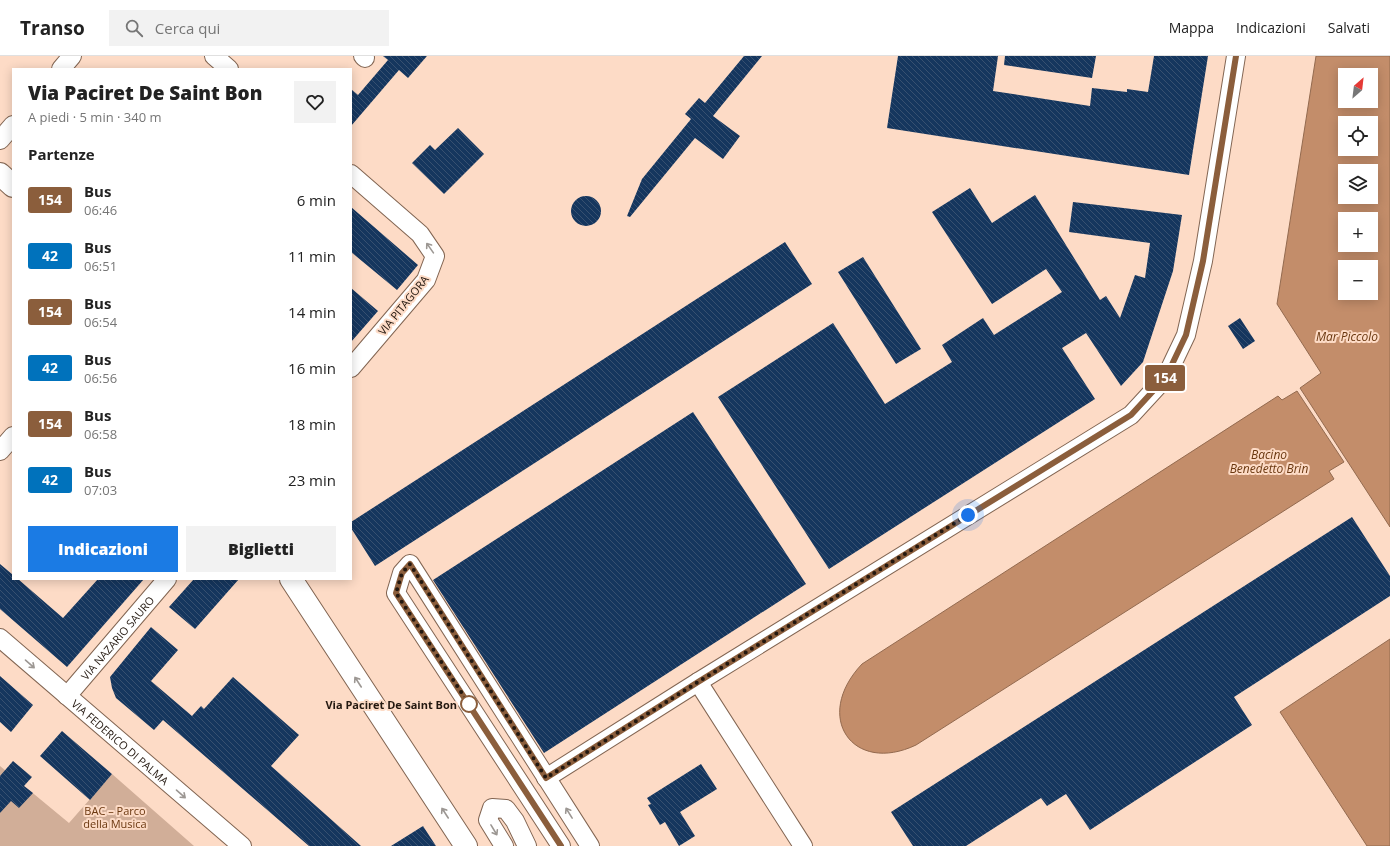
<!DOCTYPE html>
<html lang="it">
<head>
<meta charset="utf-8">
<style>
	:root { --surface:#fff; --page:#f2f2f2; --text:#222; --muted:#767676; --line:#e0e0e0; --accent:#1b7be4 }
	body { margin:0; font-family:"Open Sans",sans-serif; background:var(--page); color:var(--text); height:100vh; display:flex; flex-direction:column; font-size:15px; white-space:nowrap }
	* { box-sizing:border-box; margin:0 }
	p { font-size:13px; color:var(--muted) }
	.icon { flex:none; width:22px; height:22px; fill:none; stroke:currentColor; stroke-width:2; stroke-linecap:round; stroke-linejoin:round }
	.map { position:relative; flex:1; overflow:hidden }
	.side { position:absolute; left:12px; top:12px; width:340px; height:512px; display:flex; flex-direction:column; background:var(--surface); border-radius:0px; box-shadow:0 2px 10px #0003 }
	.side>* { flex:none }
	.badge { padding:0 8px; border-radius:3px; font-size:14px; line-height:26px }
	.needle { width:26px; rotate:28deg }
	.controls { position:absolute; left:1338px; top:12px; display:grid; gap:8px }
	.controls a { display:grid; place-items:center; width:40px; height:40px; border-radius:0px; background:var(--surface); box-shadow:0 2px 10px #0003; font-size:20px }
	.you { position:absolute; width:20px; height:20px; margin:-10px; border:3px solid #fff; border-radius:50%; background:#1a73e8; box-shadow:0 0 0 6px #1a73e833 }
	.map>.badge { position:absolute; translate:-50% -50%; box-shadow:0 0 0 2px #fff }
	h2 { padding:0 16px; font-size:15px; line-height:36px }
	.round { display:grid; place-items:center; flex:none; width:42px; height:42px; border-radius:0px; background:var(--page) }
	.head { display:flex; align-items:center; justify-content:space-between; height:68px; padding:0 16px }
	h1 { font-size:19px; font-weight:800; line-height:30px }
	.action { display:flex; gap:8px; margin-top:auto; padding:8px 16px }
	.action a { flex:1; height:46px; border-radius:0px; background:var(--accent); color:#fff; font-size:16px; font-weight:800; line-height:46px; text-align:center }
	.action a+a { background:var(--page); color:var(--text) }
	ul { padding:0; list-style:none }
	li { display:flex; align-items:center; gap:12px; height:56px; padding:0 16px }
	li div { flex:1 }
	li b { display:block; font-size:15px }
	li em { font-style:normal }
	li .badge { min-width:44px; font-weight:700; text-align:center }
	header { display:flex; align-items:center; gap:24px; box-sizing:border-box; height:56px; padding:0 20px; background:var(--surface); border-bottom:1px solid var(--line) }
	header strong { font-size:19px }
	nav { display:flex; gap:22px; margin-inline-start:auto; font-size:14px }
	.search { width:280px; height:36px; background:var(--page); display:flex; align-items:center; gap:10px; box-sizing:border-box; padding:0 14px; border-radius:0px; color:var(--muted); font-size:15px }
	.map>svg:first-child { display:block }
	.green { fill:#d1ae98 }
	.water { fill:#c38d6a; stroke:#936a4f; fill-rule:evenodd }
	.building { fill:url(#building-back-hatch) }
	.lines { fill:none; stroke-linecap:round; stroke-linejoin:round }
	.minor-casing { stroke:#826552; stroke-width:20 }
	.major-casing { stroke:#826552; stroke-width:24 }
	.minor { stroke:#fff; stroke-width:18 }
	.major { stroke:#fff; stroke-width:22 }
	.oneway { stroke:#9c9793 }
	.line-casing { stroke:#fff; stroke-width:9 }
	.line { stroke:#8b5e3c; stroke-width:6 }
	.walk { stroke:#231810; stroke-width:4; stroke-dasharray:0 7.2 }
	.stop-dot { fill:#fff; stroke:#8b5e3c; stroke-width:2 }
	.labels { text-anchor:middle; dominant-baseline:central; stroke-width:4; stroke-linejoin:round; paint-order:stroke }
	.street-label { font-size:11px; fill:#231810; stroke:#fddbc6 }
	.stop-label { font-size:11px; font-weight:bold; fill:#231810; stroke:#fddbc6; text-anchor:end }
	.park-label { font-size:11px; fill:#6b3810; stroke:#fddbc6 }
	.water-label { font-size:12px; font-style:italic; fill:#6b3810; stroke:#fddbc6 }
</style>
</head>
<body>
<header>
<strong>Transo</strong>
<div class="search"><svg class="icon" aria-label="search" viewBox="0 0 24 24"><circle cx="10" cy="10" r="6"/><path d="M15 15l6 6"/></svg>Cerca qui</div>
<nav><a>Mappa</a><a>Indicazioni</a><a>Salvati</a></nav>
</header>
<div class="map">
<svg width="1390" height="790" viewBox="0 0 1390 790">
	<defs>
		<pattern id="building-back-hatch" width="6" height="6" patternUnits="userSpaceOnUse"><rect width="6" height="6" fill="#15365e"/><path d="M-1 5l2 2M0 0l6 6M5-1l2 2" fill="none" stroke="#375070"/></pattern>
	</defs>
	<rect width="100%" height="100%" fill="#fddbc6"/>
	<path class="green" d="M0,710L69,767L112,718L194,790H0Z"/>
	<path class="water" d="M1316,0H1390V471L1300,332L1321,317L1277,248ZM1345,19H1371V45H1345ZM1345,67H1371V93H1345ZM1345,115H1371V141H1345ZM1345,163H1371V189H1345ZM1345,211H1371V237H1345Z
		M1297,335L1344,406L1329,415L1334,423L916,689C853,719 812,661 862,608L1278,340L1282,344Z
		M1390,583V790H1367L1280,656Z"/>
	<path class="building" d="M383,0H427L408,22L399,14L351,70V33L358,39L388,4Z
		M744,0H762L713,60L740,80L723,103L695,82L630,161L627,160L642,123L691,63L685,58L699,42L705,47Z
		M898,0H998L993,35L1090,50L1092,32L1127,36V33L1148,36L1154,0H1208L1189,119L887,72Z
		M1005,0H1096L1092,22L1004,9Z
		M458,72L484,98L444,138L412,107L430,89L435,94Z
		M970,132L992,167L1035,139L1100,244L1106,240L1120,262L1135,219L1145,222L1150,187L1069,176L1073,146L1182,159L1173,215L1143,306L1121,330L1086,277L1062,292L1095,343L829,513L718,341L833,267L885,348L952,306L942,289L983,262L994,279L1062,236L1046,213L992,248L932,156Z
		M571 155a15 15 0 1 1 30 0a15 15 0 1 1-30 0Z
		M351,151L418,209L397,234L351,196Z
		M785,186L812,228L375,510L351,472V466Z
		M863,201L921,293L896,308L838,216Z
		M351,232L378,255L351,286Z
		M1240,262L1255,285L1243,293L1228,270Z
		M693,356L806,528L544,697L433,524Z
		M1352,461L1390,520V540L1234,641L1252,669L1090,774L1066,738L1047,750L1041,742L966,790H913L891,756Z
		M0,508L13,519V523H18L63,562L98,523H144L67,611L0,553Z
		M194,523H239L195,573L169,551Z
		M151,571L178,594L151,625L192,660L201,650L204,653L233,621L299,679L271,710L361,790H309L163,664L154,674L116,642L112,632L110,621Z
		M0,620L33,649L11,676L0,666Z
		M62,675L112,718L90,744L40,700Z
		M13,705L32,721L24,730L33,737L19,752L11,745L0,757V720Z
		M701,708L717,733L680,756L695,780L679,790L665,766L660,769L648,749L651,748L647,742Z
		M423,770L436,790H391Z"/>
	<g class="lines">
		<g class="minor-casing">
			<g id="minor">
				<path d="M214,0L229,13"/>
				<path d="M363,0L365,2"/>
				<path d="M61,13L72,0"/>
				<path d="M0,84L13,69"/>
				<path d="M351,118L420,178L435,200L426,224L351,312"/>
				<path d="M0,395L13,380"/>
				<path id="s1" d="M0,582L242,790"/>
				<path d="M698,626L803,790"/>
				<path id="s2" d="M67,640L167,523"/>
				<path d="M546,722L698,626L1131,359L1166,321L1186,279L1203,205L1236,0"/>
				<path d="M504,790L488,764L492,752L506,753L515,765L527,790"/>
				<path d="M561,790L396,537L402,517L410,508L590,790"/>
			</g>
		</g>
		<g class="major-casing">
			<path id="major" d="M0,118L13,130
				M291,523L466,790"/>
		</g>
		<use href="#minor" class="minor"/>
		<use href="#major" class="major"/>
	</g>
	<defs><path id="oneway-shaft" d="M-6 0H5M1.5-3L5.5 0L1.5 3" fill="none" stroke-width="1.6" stroke-linecap="round" stroke-linejoin="round"/></defs>
	<g class="oneway">
		<use href="#oneway-shaft" transform="translate(430 192) rotate(-125)"/>
		<use href="#oneway-shaft" transform="translate(30 608) rotate(41)"/>
		<use href="#oneway-shaft" transform="translate(358 626) rotate(-123)"/>
		<use href="#oneway-shaft" transform="translate(181 738) rotate(41)"/>
		<use href="#oneway-shaft" transform="translate(445 757) rotate(-123)"/>
		<use href="#oneway-shaft" transform="translate(569 757) rotate(-122)"/>
		<use href="#oneway-shaft" transform="translate(494 774) rotate(59)"/>
	</g>
	<g class="lines">
		<g class="line-casing">
			<path id="line" d="M561,790L396,537L402,517L410,508L546,722L698,626L1131,359L1166,321L1186,279L1203,205L1236,0"/>
		</g>
		<use href="#line" class="line"/>
		<path class="walk" d="M469,648L396,537L402,517L410,508L546,722L698,626L968,459"/>
	</g>
	<circle class="stop-dot" cx="469" cy="648" r="8"/>
	<g class="labels">
		<g class="street-label">
			<text transform="translate(403 249) rotate(-51)">VIA PITAGORA</text>
			<text stroke="none"><textPath href="#s2" startOffset="77">VIA NAZARIO SAURO</textPath></text>
			<text stroke="none"><textPath href="#s1" startOffset="159">VIA FEDERICO DI PALMA</textPath></text>
		</g>
		<g class="stop-label">
			<text x="457" y="648">Via Paciret De Saint Bon</text>
		</g>
		<g class="park-label">
			<text x="115" y="754">BAC – Parco<tspan x="115" dy="13">della Musica</tspan></text>
		</g>
		<g class="water-label">
			<text x="1347" y="280">Mar Piccolo</text>
			<text x="1269" y="398">Bacino<tspan x="1269" dy="14">Benedetto Brin</tspan></text>
		</g>
	</g>
</svg>
<div class="controls">
<a><svg class="needle" viewBox="-14 -14 28 28"><path d="M0-13l5 13h-10z" fill="#e53935"/><path d="M0 13l5-13h-10z" fill="#767676"/></svg></a>
<a><svg class="icon" aria-label="locate" viewBox="0 0 24 24"><circle cx="12" cy="12" r="6"/><path d="M12 2v4M12 18v4M2 12h4M18 12h4"/></svg></a>
<a><svg class="icon" aria-label="layers" viewBox="0 0 24 24"><path d="M12 4l9 5-9 5-9-5zM3 14l9 5 9-5"/></svg></a>
<a>+</a>
<a>−</a>
</div>
<div class="you" style="left:968px;top:459px"></div>
<b class="badge" style="left:1165px;top:322px;background:#8b5e3c;color:#fff">154</b>
<section class="side">
<div class="head"><div><h1>Via Paciret De Saint Bon</h1><p>A piedi · 5 min · 340 m</p></div><a class="round"><svg class="icon" aria-label="heart" viewBox="0 0 24 24"><path d="M12 20l-8-8c-3-5 5-10 8-4 3-6 11-1 8 4z"/></svg></a></div>
<h2>Partenze</h2>
<ul>
<li><span class="badge" style="background:#8b5e3c;color:#fff">154</span><div><b>Bus</b><p>06:46</p></div><em>6 min</em></li>
<li><span class="badge" style="background:#0072bc;color:#fff">42</span><div><b>Bus</b><p>06:51</p></div><em>11 min</em></li>
<li><span class="badge" style="background:#8b5e3c;color:#fff">154</span><div><b>Bus</b><p>06:54</p></div><em>14 min</em></li>
<li><span class="badge" style="background:#0072bc;color:#fff">42</span><div><b>Bus</b><p>06:56</p></div><em>16 min</em></li>
<li><span class="badge" style="background:#8b5e3c;color:#fff">154</span><div><b>Bus</b><p>06:58</p></div><em>18 min</em></li>
<li><span class="badge" style="background:#0072bc;color:#fff">42</span><div><b>Bus</b><p>07:03</p></div><em>23 min</em></li>
</ul>
<div class="action"><a>Indicazioni</a><a>Biglietti</a></div>
</section>
</div>
</body>
</html>
